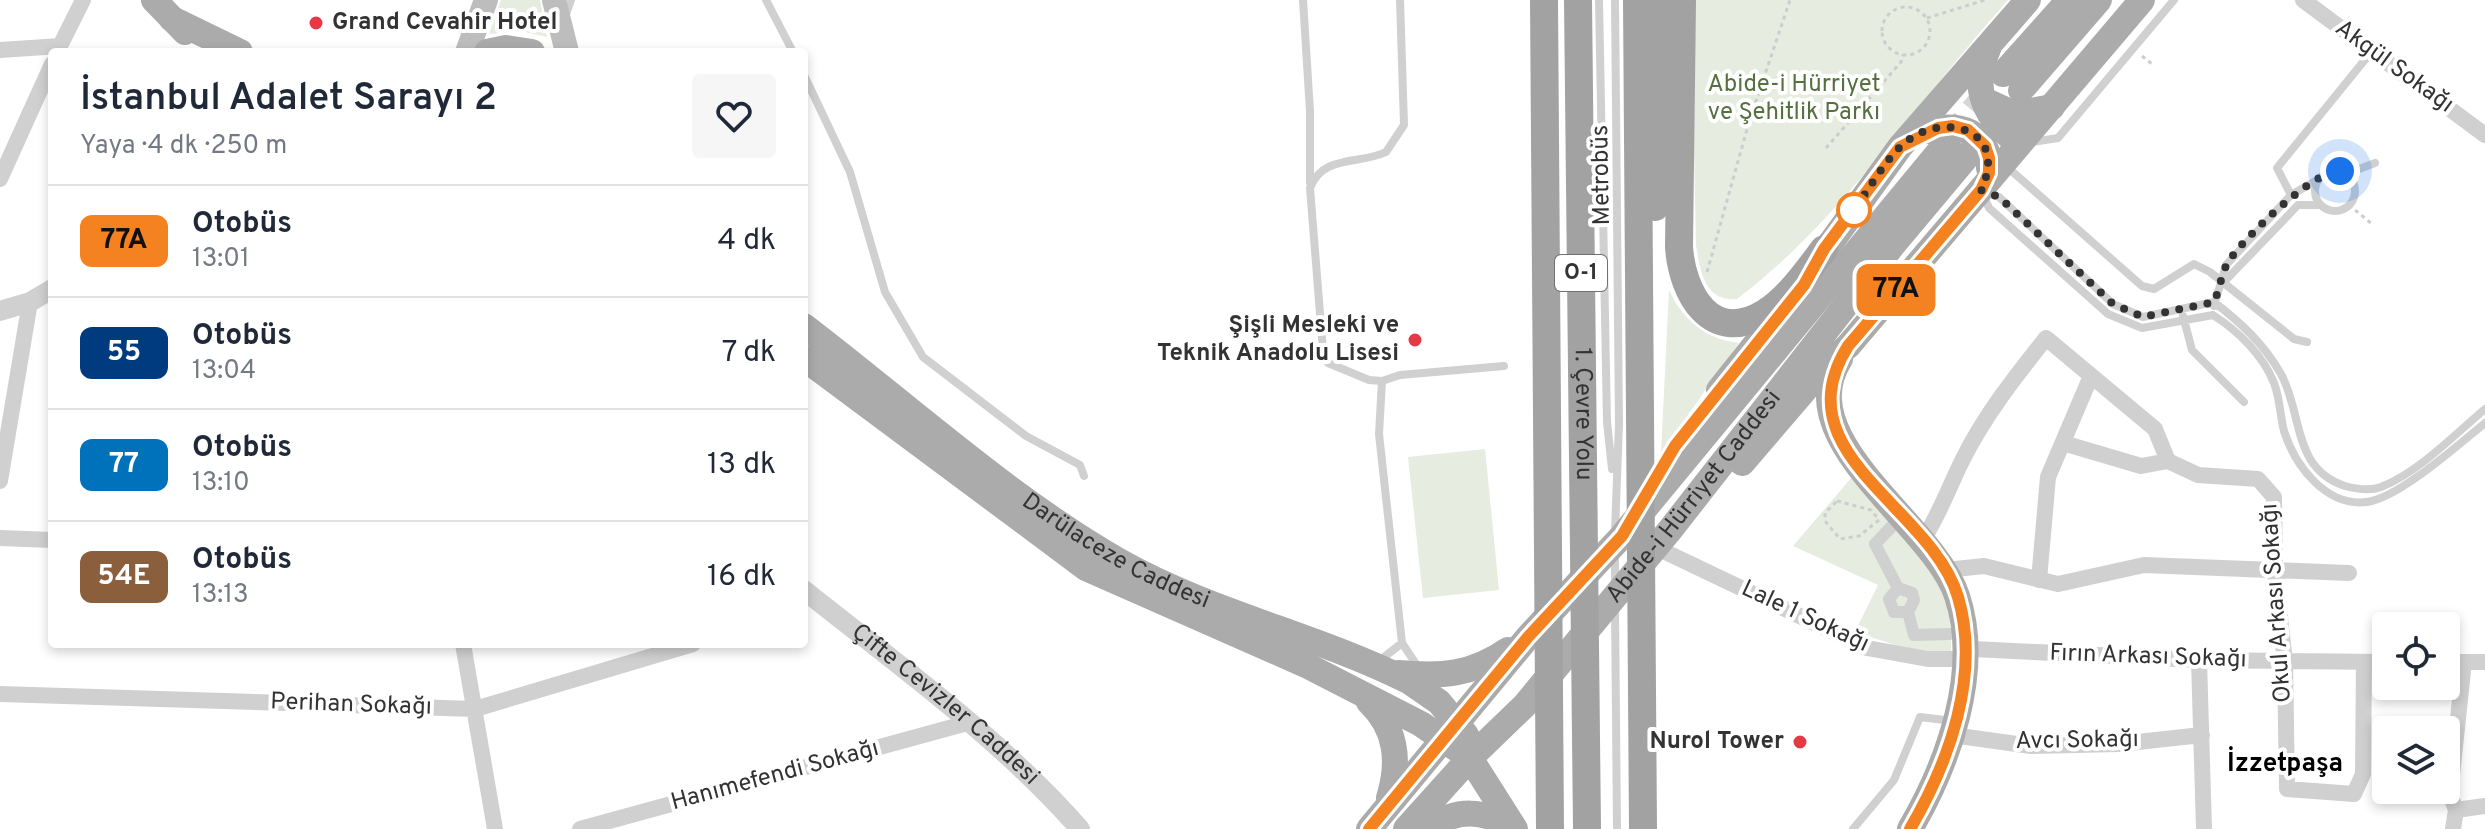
<!DOCTYPE html>
<html lang="tr">
<head>
<meta charset="utf-8">
<style>
	:root { --surface:#fff; --page:#f6f6f7; --text:#1f2937; --muted:#747a83; --line:#e0e1e3 }
	body { margin:0; font-family:Overpass,sans-serif; background:var(--page); color:var(--text); height:100vh; display:flex; flex-direction:column; font-size:30px; white-space:nowrap }
	* { box-sizing:border-box; margin:0 }
	p { font-size:26px; color:var(--muted) }
	.icon { flex:none; width:44px; height:44px; fill:none; stroke:currentColor; stroke-width:2; stroke-linecap:round; stroke-linejoin:round }
	.map { position:relative; flex:1; overflow:hidden }
	.panel { position:absolute; left:48px; top:48px; width:760px; height:600px; display:flex; flex-direction:column; background:var(--surface); border-radius:8px; box-shadow:0 4px 12px #0003 }
	.panel>* { flex:none }
	.badge { padding:0 16px; border-radius:12px; font-size:28px; line-height:52px }
	.fabs { position:absolute; left:2372px; top:612px; display:grid; gap:16px }
	.fabs a { display:grid; place-items:center; width:88px; height:88px; border-radius:8px; background:var(--surface); box-shadow:0 4px 12px #0003; font-size:40px }
	.you { position:absolute; width:40px; height:40px; margin:-20px; border:6px solid #fff; border-radius:50%; background:#1a73e8; box-shadow:0 0 0 12px #1a73e833 }
	.map>.badge { position:absolute; translate:-50% -50%; box-shadow:0 0 0 4px #fff }
	.round { display:grid; place-items:center; flex:none; width:84px; height:84px; border-radius:8px; background:var(--page) }
	.headline { display:flex; align-items:center; justify-content:space-between; height:136px; padding:0 32px }
	h1 { font-size:38px; font-weight:600; line-height:60px }
	ul { padding:0; list-style:none }
	li { display:flex; align-items:center; gap:24px; height:112px; padding:0 32px; border-top:2px solid var(--line) }
	li div { flex:1 }
	li b { display:block; font-size:30px }
	li em { font-style:normal }
	li .badge { min-width:88px; font-weight:700; text-align:center }
	.map>svg:first-child { display:block }
	.green { fill:#e6ecdf }
	.lines { fill:none; stroke-linecap:round; stroke-linejoin:round }
	.primary-tunnel { stroke:#d6d6d6; stroke-width:26; stroke-dasharray:26 13; stroke-linecap:butt }
	.path { stroke:#cdcdcd; stroke-width:3; stroke-dasharray:4 4; stroke-linecap:butt }
	.service { stroke:#d0d0d0; stroke-width:8 }
	.pedestrian { stroke:#d0d0d0; stroke-width:12 }
	.minor { stroke:#d0d0d0; stroke-width:16 }
	.tertiary { stroke:#d0d0d0; stroke-width:20 }
	.secondary { stroke:#bdbdbd; stroke-width:24 }
	.primary { stroke:#ababab; stroke-width:26 }
	.trunk { stroke:#a2a2a2; stroke-width:28 }
	.line-casing { stroke:#fff; stroke-width:18 }
	.line { stroke:#f58220; stroke-width:12 }
	.walk { stroke:#333; stroke-width:8; stroke-dasharray:0 14.4 }
	.poi-dot { fill:#e63946; stroke:#fff; stroke-width:3 }
	.stop-dot { fill:#fff; stroke:#f58220; stroke-width:4 }
	.labels { text-anchor:middle; dominant-baseline:central; stroke-width:8; stroke-linejoin:round; paint-order:stroke }
	.shield { fill:#fff; stroke:#707070; stroke-width:2 }
	.shield-label { font-size:22px; font-weight:bold; fill:#333 }
	.poi-label { font-size:24px; font-weight:bold; fill:#333; stroke:#fff; text-anchor:end }
	.street-label { font-size:24px; fill:#333; stroke:#fff }
	.park-label { font-size:24px; fill:#56703f; stroke:#fff }
	.neighbourhood-label { font-size:26px; font-weight:bold; fill:#000; stroke:#fff }
</style>
</head>
<body>
<div class="map">
<svg width="2485" height="829" viewBox="0 0 2485 829">
	<rect width="100%" height="100%" fill="#fff"/>
	<path class="green" d="M501,0H540L547,37L521,31L489,34Z
		M1691,0H2008C1919,99 1844,218 1737,299C1704,302 1700,270 1696,245Z
		M1669,290C1683,320 1705,339 1739,343L1661,453Z
		M1485,449L1499,590L1423,598L1408,457Z
		M1852,477C1888,516 1938,561 1949,616C1951,628 1951,641 1951,654L1917,652L1855,632L1878,585L1793,546Z"/>
	<g class="lines">
		<path class="primary-tunnel" d="M1948,141L1996,83"/>
		<path class="path" d="M1882 31a24 24 0 1 1 48 0a24 24 0 1 1-48 0Z
			M1927,18L1985,0
			M2142,56L2152,64
			M1826,148L1901,62L1903,55
			M2349,205L2372,224
			M1707,272L1749,122L1790,0
			M1837,501L1871,510L1879,520L1859,536L1840,539L1825,521V513Z"/>
		<path class="service" d="M766,0L793,52
			M1303,0L1310,111V183
			M1400,0L1404,125L1386,152C1359,165 1323,154 1310,188L1323,351L1328,363L1369,380L1382,381L1400,375L1504,366
			M1599,0L1607,422L1612,469
			M1615,0L1619,424L1615,532
			M565,17L571,0
			M804,75L850,172L885,292L923,357L1026,436L1080,465L1084,476
			M2032,142L2058,138L2174,0
			M2006,166L2142,286L2154,289L2194,264L2210,272L2294,339L2307,342
			M2315 191a20 20 0 1 1 40 0a20 20 0 1 1-40 0Z
			M2346,174L2375,163
			M1985,192L1999,197L2113,304L2143,317L2214,302C2241,323 2264,344 2281,374C2303,414 2292,469 2345,486C2356,489 2370,491 2381,487C2419,472 2454,435 2485,409
			M1983,195L1989,208L2108,314L2142,328L2213,315C2238,331 2263,355 2274,383C2280,398 2280,416 2284,431C2295,466 2326,507 2367,502C2399,498 2459,444 2485,423
			M2291,195L2277,168L2372,51
			M2223,283L2298,205H2320
			M2214,306L2226,265L2291,195L2317,180
			M2183,316L2192,350L2244,402
			M1382,381L1379,434L1402,643
			M1615,554V584
			M1615,606L1617,829
			M1379,661L1402,643L1418,667
			M1853,829L1894,780L1920,717L1953,721"/>
		<path class="pedestrian" d="M1895,523L1875,544L1898,588L1912,593L1914,600L1908,612H1894L1889,599L1898,588
			M1908,612L1914,635L1950,634"/>
		<path class="minor" d="M2303,0L2485,135
			M0,50L60,46
			M57,52L83,0
			M0,179L52,64
			M2063,443L2141,466L2168,461L2198,475L2258,479L2274,497L2275,572L2285,662L2287,789L2354,794L2363,774L2364,662
			M0,481L30,302
			M0,538L52,540
			M1924,538C1940,513 1949,487 1962,461C1984,416 2015,377 2046,338L2155,429L2168,461
			M1655,547L1867,648L1928,659H1963L1973,649L2199,660L2386,662
			M1946,570L1984,566L2058,584L2144,565L2349,573
			M2039,580L2048,477L2091,376
			M463,644L495,829
			M2199,660L2204,829
			M2446,662H2485
			M0,694L475,709L693,644
			M1952,735L2031,746L2119,744L2202,735
			M2456,810L2485,806
			M580,829L971,722
			M2453,829L2456,810L2450,794L2464,662"/>
		<g class="tertiary">
			<path d="M0,311L30,302L52,289"/>
			<path id="s1" d="M804,590C899,666 999,737 1080,829"/>
		</g>
		<path class="secondary" d="M554,0L567,52
			M467,52L486,0"/>
		<g class="primary">
			<path d="M154,0L185,32"/>
			<path d="M172,19L240,52"/>
			<path d="M1988,49C1970,90 1985,119 2019,144"/>
			<path d="M487,52L506,48L532,52"/>
			<path d="M2003,74L2069,0"/>
			<path d="M2021,90L2099,0"/>
			<path d="M1984,100L2015,114L2052,107"/>
			<path d="M1927,131C1958,122 1990,131 1989,168"/>
			<path d="M1814,266L1900,147L2028,0"/>
			<path id="s2" d="M804,326C905,403 1010,499 1119,561C1211,613 1317,635 1410,682L1439,702L1466,735"/>
			<path d="M804,358L1086,568L1306,665L1421,724L1470,758L1515,829"/>
			<path d="M1840,359C1788,441 1933,523 1957,596C1982,671 1948,764 1910,829"/>
			<path d="M1719,390L1789,302"/>
			<path d="M1742,463L1826,365L1848,346L2142,0"/>
			<path d="M1398,673C1441,677 1472,675 1508,650"/>
			<path d="M1369,702C1397,729 1400,762 1389,798"/>
			<path d="M1369,829L1528,637L1622,536L1948,141"/>
			<path id="s3" d="M1406,829L1470,758L1525,705L1670,530L1892,246L1970,153"/>
			<path d="M1427,829C1456,808 1485,809 1514,829"/>
		</g>
		<g class="trunk">
			<path d="M1544,0L1550,829"/>
			<path id="s4" d="M1578,0L1587,829"/>
			<path d="M1637,0L1643,829"/>
			<path d="M1682,0L1679,247C1682,293 1711,346 1765,313C1788,299 1808,270 1824,249"/>
			<path d="M1655,207L1661,0"/>
		</g>
	</g>
	<g class="lines">
		<g class="line-casing">
			<path id="line" d="M1369,829L1528,637L1622,536L1675,446L1804,285L1824,249L1900,147L1938,128L1953,126L1968,130L1985,146L1989,158V173L1981,190L1848,346C1780,454 1931,506 1958,597C1981,675 1949,762 1910,829"/>
		</g>
		<use href="#line" class="line"/>
		<path class="walk" d="M1854,210L1851,214C1867,193 1881,166 1899,148C1938,108 2011,127 1981,190L1999,197L2113,304L2143,317L2214,302C2219,291 2221,277 2226,266C2237,243 2316,168 2340,171"/>
	</g>
	<g class="poi-dot">
		<circle cx="316" cy="23" r="8"/>
		<circle cx="1415" cy="340" r="8"/>
		<circle cx="1800" cy="742" r="8"/>
	</g>
	<circle class="stop-dot" cx="1854" cy="210" r="16"/>
	<g class="labels">
		<rect class="shield" x="1555" y="255" width="52" height="36" rx="6"/>
		<g class="shield-label">
			<text x="1581" y="273">O-1</text>
		</g>
		<g class="poi-label">
			<text x="332" y="23" text-anchor="start">Grand Cevahir Hotel</text>
			<text x="1399" y="326">Şişli Mesleki ve<tspan x="1399" dy="28">Teknik Anadolu Lisesi</tspan></text>
			<text x="1784" y="742">Nurol Tower</text>
		</g>
		<g class="street-label">
			<text transform="translate(2394 67) rotate(36)">Akgül Sokağı</text>
			<text transform="translate(1602 175) rotate(-91)">Metrobüs</text>
			<text stroke="none"><textPath href="#s4" startOffset="414">1. Çevre Yolu</textPath></text>
			<text stroke="none"><textPath href="#s3" startOffset="440">Abide-i Hürriyet Caddesi</textPath></text>
			<text stroke="none"><textPath href="#s2" startOffset="386">Darülaceze Caddesi</textPath></text>
			<text transform="translate(2277 603) rotate(-94)">Okul Arkası Sokağı</text>
			<text transform="translate(1805 617) rotate(25)">Lale 1 Sokağı</text>
			<text transform="translate(2148 657) rotate(2)">Fırın Arkası Sokağı</text>
			<text transform="translate(351 705) rotate(2)">Perihan Sokağı</text>
			<text stroke="none"><textPath href="#s1" startOffset="182">Çifte Cevizler Caddesi</textPath></text>
			<text transform="translate(2077 741) rotate(-1)">Avcı Sokağı</text>
			<text transform="translate(775 776) rotate(-15)">Hanımefendi Sokağı</text>
		</g>
		<g class="park-label">
			<text x="1794" y="85">Abide-i Hürriyet<tspan x="1794" dy="28">ve Şehitlik Parkı</tspan></text>
		</g>
		<g class="neighbourhood-label">
			<text x="2285" y="764">İzzetpaşa</text>
		</g>
	</g>
</svg>
<div class="fabs">
<a><svg class="icon" aria-label="locate" viewBox="0 0 24 24"><circle cx="12" cy="12" r="6"/><path d="M12 2v4M12 18v4M2 12h4M18 12h4"/></svg></a>
<a><svg class="icon" aria-label="layers" viewBox="0 0 24 24"><path d="M12 4l9 5-9 5-9-5zM3 14l9 5 9-5"/></svg></a>
</div>
<div class="you" style="left:2340px;top:171px"></div>
<b class="badge" style="left:1896px;top:290px;background:#f58220;color:#111">77A</b>
<section class="panel">
<div class="headline"><div><h1>İstanbul Adalet Sarayı 2</h1><p>Yaya · 4 dk · 250 m</p></div><a class="round"><svg class="icon" aria-label="heart" viewBox="0 0 24 24"><path d="M12 20l-8-8c-3-5 5-10 8-4 3-6 11-1 8 4z"/></svg></a></div>
<ul>
<li><span class="badge" style="background:#f58220;color:#111">77A</span><div><b>Otobüs</b><p>13:01</p></div><em>4 dk</em></li>
<li><span class="badge" style="background:#003b80;color:#fff">55</span><div><b>Otobüs</b><p>13:04</p></div><em>7 dk</em></li>
<li><span class="badge" style="background:#0072bc;color:#fff">77</span><div><b>Otobüs</b><p>13:10</p></div><em>13 dk</em></li>
<li><span class="badge" style="background:#8b5e3c;color:#fff">54E</span><div><b>Otobüs</b><p>13:13</p></div><em>16 dk</em></li>
</ul>
</section>
</div>
</body>
</html>
